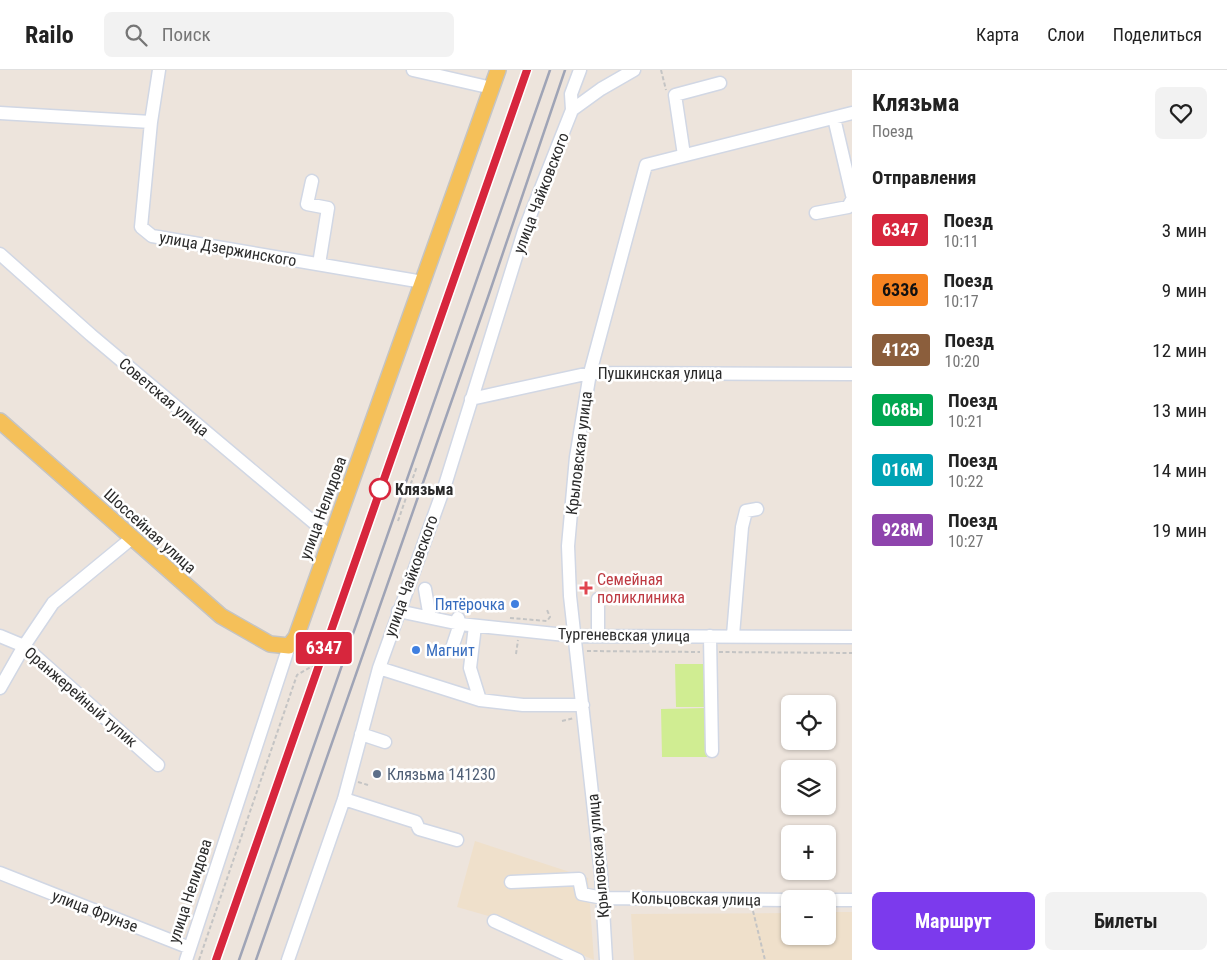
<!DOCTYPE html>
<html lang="ru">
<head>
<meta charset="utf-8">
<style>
	:root { --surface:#fff; --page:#f2f2f2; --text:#222; --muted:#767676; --line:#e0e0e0; --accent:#7c3aed }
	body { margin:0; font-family:"Roboto Condensed",sans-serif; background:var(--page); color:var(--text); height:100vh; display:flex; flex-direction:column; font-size:19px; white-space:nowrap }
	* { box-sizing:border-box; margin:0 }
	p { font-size:16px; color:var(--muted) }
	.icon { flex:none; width:28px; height:28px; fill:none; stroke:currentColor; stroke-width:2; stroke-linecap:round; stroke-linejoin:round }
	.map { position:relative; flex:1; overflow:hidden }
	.drawer { display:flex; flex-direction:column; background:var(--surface); width:375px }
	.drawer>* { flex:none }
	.badge { padding:0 10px; border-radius:4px; font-size:18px; line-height:32px }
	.controls { position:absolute; left:781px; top:625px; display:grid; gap:10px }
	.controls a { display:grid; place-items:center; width:55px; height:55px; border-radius:8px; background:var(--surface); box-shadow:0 1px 4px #0004; font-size:25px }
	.map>.badge { position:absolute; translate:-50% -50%; box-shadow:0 0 0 2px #fff }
	h2 { padding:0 20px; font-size:19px; line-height:45px }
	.round { display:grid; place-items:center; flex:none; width:52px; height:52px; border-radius:8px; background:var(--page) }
	.overview { display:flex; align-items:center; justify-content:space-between; height:85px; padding:0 20px }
	h1 { font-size:24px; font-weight:700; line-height:38px }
	.button { display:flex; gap:10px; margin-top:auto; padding:10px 20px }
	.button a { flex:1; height:58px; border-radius:8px; background:var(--accent); color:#fff; font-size:20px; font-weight:700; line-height:58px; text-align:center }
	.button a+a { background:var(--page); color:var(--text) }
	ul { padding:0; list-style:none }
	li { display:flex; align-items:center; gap:15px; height:60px; padding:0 20px }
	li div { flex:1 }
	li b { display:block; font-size:19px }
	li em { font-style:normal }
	li .badge { min-width:55px; font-weight:700; text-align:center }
	header { display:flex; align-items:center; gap:30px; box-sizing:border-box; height:70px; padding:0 25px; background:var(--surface); border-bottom:1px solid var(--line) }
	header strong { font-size:24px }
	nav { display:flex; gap:28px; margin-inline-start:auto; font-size:18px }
	.search { width:350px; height:45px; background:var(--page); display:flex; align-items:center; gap:12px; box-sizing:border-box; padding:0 18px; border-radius:8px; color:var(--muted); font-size:19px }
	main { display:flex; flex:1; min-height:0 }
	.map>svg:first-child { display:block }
	.education { fill:#efe0cb }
	.pitch { fill:#d0ed92 }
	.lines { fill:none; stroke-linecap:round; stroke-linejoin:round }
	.minor-casing { stroke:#d1d7e4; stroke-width:15 }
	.major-casing { stroke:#c4c4c4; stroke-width:18 }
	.path { stroke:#c4c4c4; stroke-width:2; stroke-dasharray:4 2.5; stroke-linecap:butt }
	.minor { stroke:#fff; stroke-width:12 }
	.major { stroke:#f5c059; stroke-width:15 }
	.rail { stroke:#9fa4b6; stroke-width:2.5 }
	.line-casing { stroke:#fff; stroke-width:11 }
	.line { stroke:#d7263d; stroke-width:8 }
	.stop-dot { fill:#fff; stroke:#d7263d; stroke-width:2.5 }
	.health-dot { fill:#e0444e; stroke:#fff; stroke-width:2 }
	.shop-dot { fill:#3f7fe0; stroke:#fff; stroke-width:2 }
	.service-dot { fill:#5c6f8a; stroke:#fff; stroke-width:2 }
	.labels { text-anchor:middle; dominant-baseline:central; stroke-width:5; stroke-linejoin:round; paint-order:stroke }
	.street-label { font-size:16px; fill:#2b2b2b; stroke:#fff }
	.stop-label { font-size:16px; font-weight:bold; fill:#2b2b2b; stroke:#fff; text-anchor:start }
	.health-label { font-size:16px; fill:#be3a42; stroke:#fff; text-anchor:start }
	.shop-label { font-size:16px; fill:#366cbe; stroke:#fff; text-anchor:end }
	.service-label { font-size:16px; fill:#4e5e75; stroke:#fff; text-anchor:start }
</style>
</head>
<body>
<header>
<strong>Railo</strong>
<div class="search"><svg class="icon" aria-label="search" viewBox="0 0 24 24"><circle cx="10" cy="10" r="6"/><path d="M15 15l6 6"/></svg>Поиск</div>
<nav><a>Карта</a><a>Слои</a><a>Поделиться</a></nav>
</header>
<main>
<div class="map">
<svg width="852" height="890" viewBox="0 0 852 890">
	<rect width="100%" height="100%" fill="#ede4dc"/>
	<path class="education" d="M475,771L588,808L594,890L499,849L457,837Z
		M828,842H852V890H634L631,844L790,843V866H828Z"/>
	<path class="pitch" d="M675,594H704V637H676Z
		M706,638L707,687H662L661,639Z"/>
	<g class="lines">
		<g class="minor-casing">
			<path id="minor" d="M413,0L492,18
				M572,40L601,19L634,0
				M0,43L151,52L141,157L152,166L423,212
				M834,48L852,125
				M151,52L159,0
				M684,85L675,25L720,13
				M312,111L307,134L328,138L319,194
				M816,143L848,137L852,130
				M0,184L91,265L331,467
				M471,329L590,303L852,304
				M425,519L429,542
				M598,529V566
				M398,541L460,554L575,566L852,567
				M475,556L470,598L480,630
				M733,565L742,457L746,441L757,439
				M0,566L24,576L158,695
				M710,566L712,681
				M452,578L460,554L458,548
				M379,598L480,630L523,635H583
				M0,618L24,576L53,533L132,468
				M361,664L385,672
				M344,729L416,752L419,759L457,770
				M0,803L190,878
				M511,812L579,809L582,824L603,828L790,830
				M828,830H852
				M494,851L578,890
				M186,890L289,576
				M288,890L344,729L379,598L445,415L524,161L572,40L571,24L580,0
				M606,890L601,804L570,526L568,476L576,387L590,303L646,95L852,43"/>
		</g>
		<g class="major-casing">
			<path id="major" d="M0,351L221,546L270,574L289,576L296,567L498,0"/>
		</g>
		<path class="path" d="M661,0L666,20
			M398,451L417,396
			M345,530L393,394
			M510,548L547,551L550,547L547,540
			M587,581L700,582
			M719,582L852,583
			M516,584L518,570
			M562,651L574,648
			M358,712L368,715
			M753,841L765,890
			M199,890L297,605L323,590L343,534L344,527"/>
		<use href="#minor" class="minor"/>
		<use href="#major" class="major"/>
		<path class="rail" d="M216,890L527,0
			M239,890L550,0
			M256,890L488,227L565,0"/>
	</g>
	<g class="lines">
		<g class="line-casing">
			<path id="line" d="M216,890L527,0"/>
		</g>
		<use href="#line" class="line"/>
	</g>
	<circle class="stop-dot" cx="380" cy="419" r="10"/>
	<path class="health-dot" d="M583.5 510.5h5v5h5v5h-5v5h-5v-5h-5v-5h5z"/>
	<g class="shop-dot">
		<circle cx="515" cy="534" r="5"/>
		<circle cx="416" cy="580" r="5"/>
	</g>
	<circle class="service-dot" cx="377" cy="704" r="5"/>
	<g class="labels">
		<g class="street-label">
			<text transform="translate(541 123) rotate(-69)">улица Чайковского</text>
			<text transform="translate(228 179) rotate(10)">улица Дзержинского</text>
			<text x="660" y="303">Пушкинская улица</text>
			<text transform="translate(164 327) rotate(40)">Советская улица</text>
			<text transform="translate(579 383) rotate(-83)">Крыловская улица</text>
			<text transform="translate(323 438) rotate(-70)">улица Нелидова</text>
			<text transform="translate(150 461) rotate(42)">Шоссейная улица</text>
			<text transform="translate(411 506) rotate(-70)">улица Чайковского</text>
			<text transform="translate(624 565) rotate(1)">Тургеневская улица</text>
			<text transform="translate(81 627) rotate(41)">Оранжерейный тупик</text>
			<text transform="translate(598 786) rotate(-95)">Крыловская улица</text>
			<text transform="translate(190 821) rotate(-72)">улица Нелидова</text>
			<text transform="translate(696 829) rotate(1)">Кольцовская улица</text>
			<text transform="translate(95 841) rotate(21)">улица Фрунзе</text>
		</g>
		<g class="stop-label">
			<text x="395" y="419">Клязьма</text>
		</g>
		<g class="health-label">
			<text x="597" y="509">Семейная<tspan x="597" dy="18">поликлиника</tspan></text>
		</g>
		<g class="shop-label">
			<text x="505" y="534">Пятёрочка</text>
			<text x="426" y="580" text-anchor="start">Магнит</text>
		</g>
		<g class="service-label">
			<text x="387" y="704">Клязьма 141230</text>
		</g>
	</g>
</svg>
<div class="controls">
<a><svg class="icon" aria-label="locate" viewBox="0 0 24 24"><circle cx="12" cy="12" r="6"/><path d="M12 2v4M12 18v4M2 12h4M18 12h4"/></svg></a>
<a><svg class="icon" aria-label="layers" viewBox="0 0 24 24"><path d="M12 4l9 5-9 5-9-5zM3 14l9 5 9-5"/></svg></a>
<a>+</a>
<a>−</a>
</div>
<b class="badge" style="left:324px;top:578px;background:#d7263d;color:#fff">6347</b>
</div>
<section class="drawer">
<div class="overview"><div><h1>Клязьма</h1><p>Поезд</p></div><a class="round"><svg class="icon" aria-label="heart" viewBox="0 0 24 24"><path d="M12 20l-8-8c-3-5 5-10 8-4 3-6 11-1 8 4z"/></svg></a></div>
<h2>Отправления</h2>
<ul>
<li><span class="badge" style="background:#d7263d;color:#fff">6347</span><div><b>Поезд</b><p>10:11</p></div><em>3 мин</em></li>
<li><span class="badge" style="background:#f58220;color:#111">6336</span><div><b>Поезд</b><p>10:17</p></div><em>9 мин</em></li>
<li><span class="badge" style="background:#8b5e3c;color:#fff">412Э</span><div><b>Поезд</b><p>10:20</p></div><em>12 мин</em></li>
<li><span class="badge" style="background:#00a651;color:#fff">068Ы</span><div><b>Поезд</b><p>10:21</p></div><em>13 мин</em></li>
<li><span class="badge" style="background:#00a3b4;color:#fff">016М</span><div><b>Поезд</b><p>10:22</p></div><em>14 мин</em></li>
<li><span class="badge" style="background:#8e44ad;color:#fff">928М</span><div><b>Поезд</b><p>10:27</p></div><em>19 мин</em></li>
</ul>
<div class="button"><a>Маршрут</a><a>Билеты</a></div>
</section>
</main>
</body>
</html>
